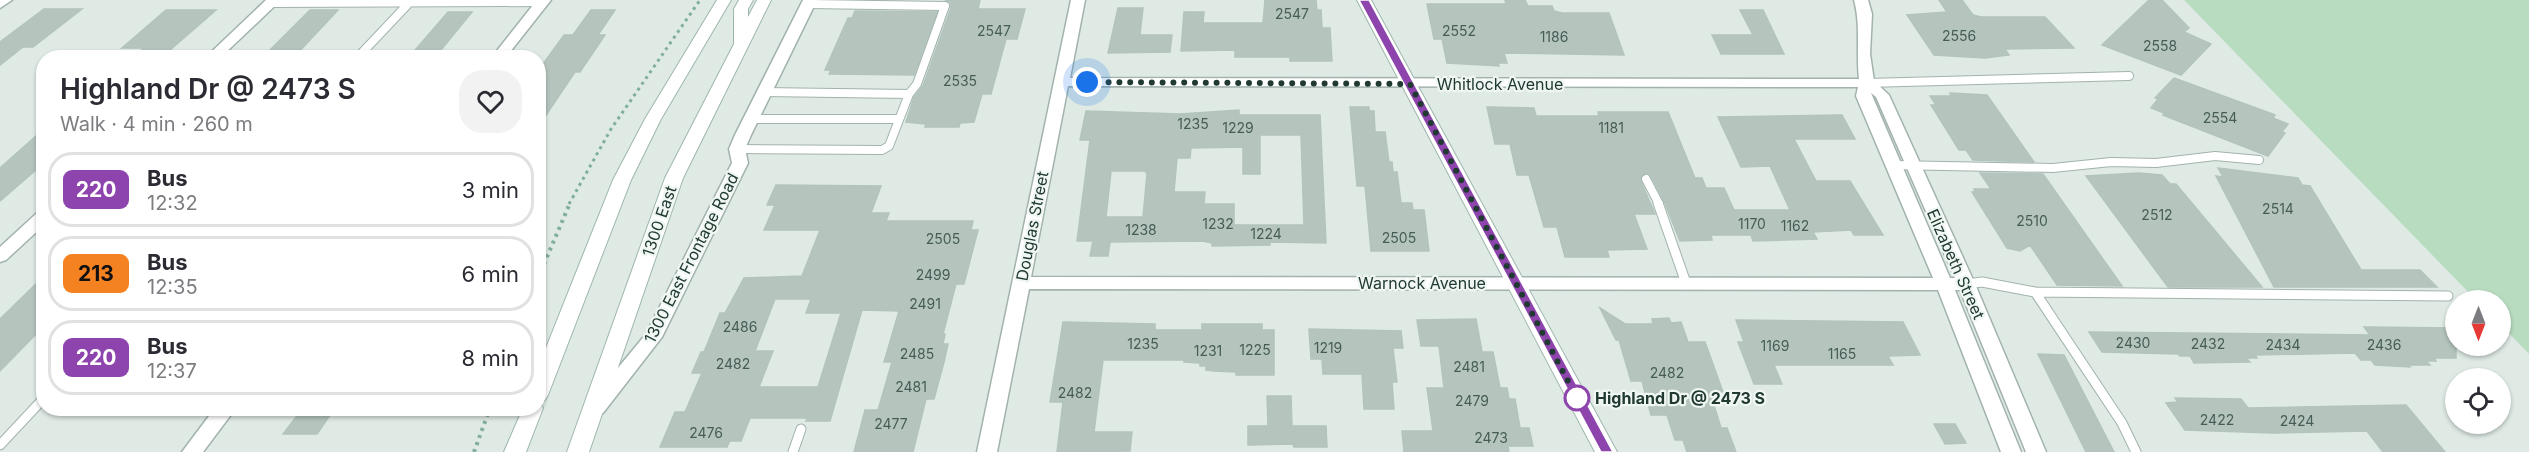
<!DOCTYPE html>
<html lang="en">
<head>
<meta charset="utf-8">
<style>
	:root { --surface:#fff; --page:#f2f2f3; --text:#2b2b33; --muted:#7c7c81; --line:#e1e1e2 }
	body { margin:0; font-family:Inter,sans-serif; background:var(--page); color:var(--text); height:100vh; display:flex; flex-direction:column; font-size:22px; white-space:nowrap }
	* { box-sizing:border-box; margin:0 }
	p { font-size:20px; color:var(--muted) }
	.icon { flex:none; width:33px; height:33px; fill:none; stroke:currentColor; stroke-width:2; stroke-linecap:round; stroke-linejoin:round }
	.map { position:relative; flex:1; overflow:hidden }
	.side { position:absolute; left:36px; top:50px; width:510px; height:366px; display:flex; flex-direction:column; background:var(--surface); border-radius:24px; box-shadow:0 2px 4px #0004 }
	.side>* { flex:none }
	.badge { padding:0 12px; border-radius:9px; font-size:21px; line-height:39px }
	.needle { width:39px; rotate:180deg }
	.fabs { position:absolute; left:2445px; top:290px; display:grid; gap:12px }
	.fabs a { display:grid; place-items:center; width:66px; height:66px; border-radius:50%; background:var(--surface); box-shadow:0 2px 4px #0004; font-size:30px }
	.you { position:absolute; width:30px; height:30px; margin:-15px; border:4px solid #fff; border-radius:50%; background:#1a73e8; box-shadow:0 0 0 9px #1a73e833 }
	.map>.badge { position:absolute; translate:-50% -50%; box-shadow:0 0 0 3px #fff }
	.round { display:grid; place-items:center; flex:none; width:63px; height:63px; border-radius:24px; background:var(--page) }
	.summary { display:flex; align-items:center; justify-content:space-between; height:102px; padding:0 24px }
	h1 { font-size:28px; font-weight:600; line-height:45px }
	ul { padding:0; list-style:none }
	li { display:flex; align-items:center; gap:18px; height:75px; margin:0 12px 9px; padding:0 12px; border:3px solid var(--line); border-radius:24px }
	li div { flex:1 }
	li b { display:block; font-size:22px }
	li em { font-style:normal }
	li .badge { min-width:66px; font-weight:700; text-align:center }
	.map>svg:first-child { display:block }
	.green { fill:#b8dcc0 }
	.building { fill:#b5c5be; stroke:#b2c4bc; stroke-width:1.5; fill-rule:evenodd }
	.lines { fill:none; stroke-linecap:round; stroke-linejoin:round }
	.lane-far1-casing { stroke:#a2b2ac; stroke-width:10 }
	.lane-casing { stroke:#a2b2ac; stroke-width:11 }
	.street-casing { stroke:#a2b2ac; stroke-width:3 }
	.secondary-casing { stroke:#9eb6ac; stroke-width:2 }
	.path-far1 { stroke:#80ae9d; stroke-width:3; stroke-dasharray:3 4; stroke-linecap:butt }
	.path { stroke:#80ae9d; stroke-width:4; stroke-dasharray:3 4.5; stroke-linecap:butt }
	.lane-far1 { stroke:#fff; stroke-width:8 }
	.lane { stroke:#fff; stroke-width:9 }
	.street { fill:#fff; fill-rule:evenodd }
	.secondary { fill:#fff; fill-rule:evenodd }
	.line { fill:#8e44ad; stroke:#fff; stroke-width:1.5 }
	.walk { stroke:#203a32; stroke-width:6; stroke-dasharray:0 10.8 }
	.stop-dot { fill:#fff; stroke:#8e44ad; stroke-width:3 }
	.labels { text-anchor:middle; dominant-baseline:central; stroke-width:4.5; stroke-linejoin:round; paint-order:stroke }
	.number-label { font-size:14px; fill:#455d55 }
	.street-label { font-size:16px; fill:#203a32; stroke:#f0f7f3 }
	.stop-label { font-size:16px; font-weight:bold; fill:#203a32; stroke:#f0f7f3; text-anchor:start }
</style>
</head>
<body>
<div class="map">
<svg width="2529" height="452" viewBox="0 0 2529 452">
	<rect width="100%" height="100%" fill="#dfeae5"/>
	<path class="green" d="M2184,0H2529V354L2501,325L2500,300H2476Z"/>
	<path class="building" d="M945,0H980L978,9H1025L1017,39H1006L991,94H982L974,122L960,123L959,127H925L926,124L906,122L914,97L923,86L951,8L950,2Z
		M1265,0H1316L1317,10H1321L1322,28H1330L1332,61H1290V57H1235V50L1181,51L1184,12H1204L1203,23H1263Z
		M1505,0H1525L1528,6H1552L1554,11L1562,13H1609L1624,55L1504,53L1507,63H1498L1499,66L1447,63L1442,39H1434L1427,4H1506Z
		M1939,0H1962L1973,15L1981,17H2045L2074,48L2005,49L2009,55L1985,58L1934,55L1907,15L1947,12Z
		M2149,0H2162L2189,28L2184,32L2211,44L2181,75L2102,45Z
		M1118,8H1143L1140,35H1172L1170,52L1108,53Z
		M44,9H82L33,47H23L0,65V42Z
		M166,10H216L162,57H133L144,48H122Z
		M310,10H338L294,57H263Z
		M591,10H615L598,35H605L580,72H575L538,127V71L564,35H573Z
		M1740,10H1763L1784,54H1721L1712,35H1753Z
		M855,11L937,12L914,75L829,74L831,70H825L848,18H852Z
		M448,12H472L436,56H410Z
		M2174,78L2275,115L2273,118L2288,124L2282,132L2285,133L2268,156L2163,115L2164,113L2151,108L2158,99L2155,98Z
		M1950,93L1987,95L2034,162L1973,160L1966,150H1959L1931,105H1936L1930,96H1951Z
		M1350,107H1369V111H1374L1375,132H1385L1389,162H1392L1393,172H1397L1401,203H1412L1413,210H1424L1429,251H1371L1365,186H1357Z
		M1487,107L1534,108L1536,116H1599L1598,112H1668L1695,178H1702L1706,188H1724L1734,210H1790L1770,166L1741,167L1718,117L1842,115L1855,139H1794L1816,181H1850L1883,235H1854L1851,230L1813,232L1817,239L1753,241L1751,235H1711L1712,240L1680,241L1664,201L1651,176L1646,173L1640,179L1655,214H1634L1647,249L1607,250L1609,257H1565L1557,227H1544L1529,175H1517L1510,144H1495Z
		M1239,110V115H1320L1326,243L1270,242V245L1212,246V243L1202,241L1110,242L1108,256H1090L1093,241H1077L1090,140H1080L1086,111L1180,114ZM1260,135H1301L1304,225H1234V204H1204L1205,192H1174L1177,158H1190L1191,148L1243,147V174H1260ZM1111,171H1145L1147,174L1143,217H1106Z
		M44,129V163L0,201V168Z
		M2218,168L2298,178L2302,185L2310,186L2361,270H2420L2437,287H2274L2216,176L2223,177Z
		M1980,173L2043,174L2122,286L2057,285L2030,245L2020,251L2007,248L1972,192H1975L1974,189H1991Z
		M2139,173L2162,175L2170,184H2176L2262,287H2168L2086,176Z
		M776,185L881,186L871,213H889L886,221H973L971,230H978L964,284H956L943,334H945L943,344H948L944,362L934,399H926L913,452H854L865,410H878L892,362H884L899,311L862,310L830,421H806L808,418H750L741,441H730L727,447H660L675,412H685L702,373H692L701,352H704L720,313H725L744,278L802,276L820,230H764L775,205H767ZM775,299H811L806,313H841L818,387H759L773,351H755Z
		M44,276V326L0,371V319Z
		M1600,308L1625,324H1653L1652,319L1669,318L1671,323L1681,322L1688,342H1705L1723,392H1710L1721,428H1727L1736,452H1687L1683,440H1675L1667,415H1651L1642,381H1631L1619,340H1616Z
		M1476,319L1482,352H1493L1500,388H1507L1509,399H1515L1520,428H1529L1533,446H1508L1509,452H1404L1402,431H1433L1427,388H1444L1439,346H1421L1417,320Z
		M1736,320L1903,322L1920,355L1888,356L1893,365H1774L1782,384H1754L1738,342H1744Z
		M1063,322L1155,324V330H1202V324H1262V330H1274V375H1236V372L1214,371L1206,370V366H1200V363L1184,362V360H1103L1094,432H1132L1130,451L1057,452L1063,402H1050Z
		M2364,327L2456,328V358H2434L2436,361H2426L2430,365H2408L2410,367L2375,365L2371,360H2361L2355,353L2255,355L2257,358H2246L2250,362L2194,363L2190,356H2180L2178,354L2102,352L2089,332L2370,335Z
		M1309,329L1401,331L1403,348H1393L1397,382H1392L1394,409H1364L1362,374H1323L1322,359H1311Z
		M2038,354L2064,355L2114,452H2086Z
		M1267,396H1291L1292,426H1326L1327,447H1294L1293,444L1248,445V426H1268Z
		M2175,398L2241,399L2248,408L2406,405L2445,452H2383L2367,431L2273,433L2185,430L2166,403L2178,402Z
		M303,408H335L317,434H283Z
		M1934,424H1955L1966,443L1945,444Z"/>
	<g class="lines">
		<g class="lane-far1-casing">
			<path id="lane-far1" d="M271,3L542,2
				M358,57L409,3
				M1867,83L2129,76
				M763,92L909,94
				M751,119H899
				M737,149L882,150L889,146L909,94L917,84L945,6L808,4
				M1893,165L2053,168L2111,162L2156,163L2215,156L2259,160
				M1646,179L1659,204"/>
		</g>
		<g class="lane-casing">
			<path id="lane" d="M1658,203L1686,283
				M1966,284L1982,282L2035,292L2448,296
				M2035,292L2122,423L2136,452
				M0,445L44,398
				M793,452L801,429"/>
		</g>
		<g class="street-casing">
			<path id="street" d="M0,0H12L0,8Z
				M266,0H281L221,57H206Z
				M537,0H551L506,57H492Z
				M803,0H817L751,135L745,149L748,163L662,337L603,413L596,415L589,413L586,408L589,403L646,334L732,163L729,149L735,135Z
				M1071,0H1085L1070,78L1859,79C1856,53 1861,25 1854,0H1868L1872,14L1870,54L1874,81L1889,95L1975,284L2046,452H2026L1960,290H1955L2021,452H2001L1938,290L1029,289L997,452H977ZM1068,86L1858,87L1856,96L1933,278L1031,277ZM1871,93L1876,97L1955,278H1950Z
				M44,211V225L6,260L0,262V247L38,212Z
				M215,408H236L203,452H182Z"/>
		</g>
		<g class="secondary-casing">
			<path id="secondary" d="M717,0H731L661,119L631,180L548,395L545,400L539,402L543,408L526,452H504L523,408H538V368L613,180L645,119Z
				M739,0H753L748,9V17L757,0H771L683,178L589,452H567L665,178L734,44V9Z
				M1357,0H1371L1617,452H1595Z"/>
		</g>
		<path class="path-far1" d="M569,204L611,129L700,0"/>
		<path class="path" d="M538,278L570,203
			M474,452L490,408"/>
		<use href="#lane-far1" class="lane-far1"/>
		<use href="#lane" class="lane"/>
		<use href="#street" class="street"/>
		<use href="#secondary" class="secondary"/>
	</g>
	<path class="line" d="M1359,0H1369L1613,452H1601Z"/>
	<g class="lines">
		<path class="walk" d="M1087,82L1410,84L1577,398"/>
	</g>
	<circle class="stop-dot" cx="1577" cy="398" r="12"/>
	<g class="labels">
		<g class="number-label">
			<text x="1292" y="13">2547</text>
			<text x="994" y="30">2547</text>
			<text x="1459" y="30">2552</text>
			<text x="1959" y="35">2556</text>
			<text x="1554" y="36">1186</text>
			<text x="2160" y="45">2558</text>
			<text x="960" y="80">2535</text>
			<text x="2220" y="117">2554</text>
			<text x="1193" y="123">1235</text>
			<text x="1238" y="127">1229</text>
			<text x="1611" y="127">1181</text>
			<text x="2278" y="208">2514</text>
			<text x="2157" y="214">2512</text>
			<text x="2032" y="220">2510</text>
			<text x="1218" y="223">1232</text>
			<text x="1752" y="223">1170</text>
			<text x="1795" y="225">1162</text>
			<text x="1141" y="229">1238</text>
			<text x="1266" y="233">1224</text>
			<text x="1399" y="237">2505</text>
			<text x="943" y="238">2505</text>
			<text x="933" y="274">2499</text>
			<text x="925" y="303">2491</text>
			<text x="740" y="326">2486</text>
			<text x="2133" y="342">2430</text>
			<text x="1143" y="343">1235</text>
			<text x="2208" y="343">2432</text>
			<text x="2283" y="344">2434</text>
			<text x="2384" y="344">2436</text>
			<text x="1775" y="345">1169</text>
			<text x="1328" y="347">1219</text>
			<text x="1255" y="349">1225</text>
			<text x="1208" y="350">1231</text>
			<text x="917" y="353">2485</text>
			<text x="1842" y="353">1165</text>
			<text x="733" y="363">2482</text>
			<text x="1469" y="366">2481</text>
			<text x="1667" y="372">2482</text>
			<text x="911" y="386">2481</text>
			<text x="1075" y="392">2482</text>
			<text x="1472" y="400">2479</text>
			<text x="2217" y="419">2422</text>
			<text x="2297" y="420">2424</text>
			<text x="891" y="423">2477</text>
			<text x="706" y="432">2476</text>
			<text x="1491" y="437">2473</text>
		</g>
		<g class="street-label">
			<text x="1500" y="84">Whitlock Avenue</text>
			<text transform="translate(659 221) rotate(-71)">1300 East</text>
			<text transform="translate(1032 226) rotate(-79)">Douglas Street</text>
			<text transform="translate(691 258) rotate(-63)">1300 East Frontage Road</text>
			<text transform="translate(1956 264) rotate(66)">Elizabeth Street</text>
			<text x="1422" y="283">Warnock Avenue</text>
		</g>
		<g class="stop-label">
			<text x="1595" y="398">Highland Dr @ 2473 S</text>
		</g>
	</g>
</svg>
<div class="fabs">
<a><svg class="needle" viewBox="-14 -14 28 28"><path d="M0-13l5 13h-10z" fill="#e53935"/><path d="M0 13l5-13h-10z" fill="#7c7c81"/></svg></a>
<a><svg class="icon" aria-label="locate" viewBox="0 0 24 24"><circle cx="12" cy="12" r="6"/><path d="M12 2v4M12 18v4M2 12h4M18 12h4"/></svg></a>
</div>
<div class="you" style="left:1087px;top:82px"></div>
<section class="side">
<div class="summary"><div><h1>Highland Dr @ 2473 S</h1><p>Walk · 4 min · 260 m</p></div><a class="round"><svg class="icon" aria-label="heart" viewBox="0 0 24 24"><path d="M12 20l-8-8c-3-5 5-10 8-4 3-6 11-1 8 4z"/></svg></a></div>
<ul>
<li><span class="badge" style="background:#8e44ad;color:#fff">220</span><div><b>Bus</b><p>12:32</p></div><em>3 min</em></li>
<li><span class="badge" style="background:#f58220;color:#111">213</span><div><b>Bus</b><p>12:35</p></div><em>6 min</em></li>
<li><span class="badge" style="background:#8e44ad;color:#fff">220</span><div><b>Bus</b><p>12:37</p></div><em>8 min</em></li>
</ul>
</section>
</div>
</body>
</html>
